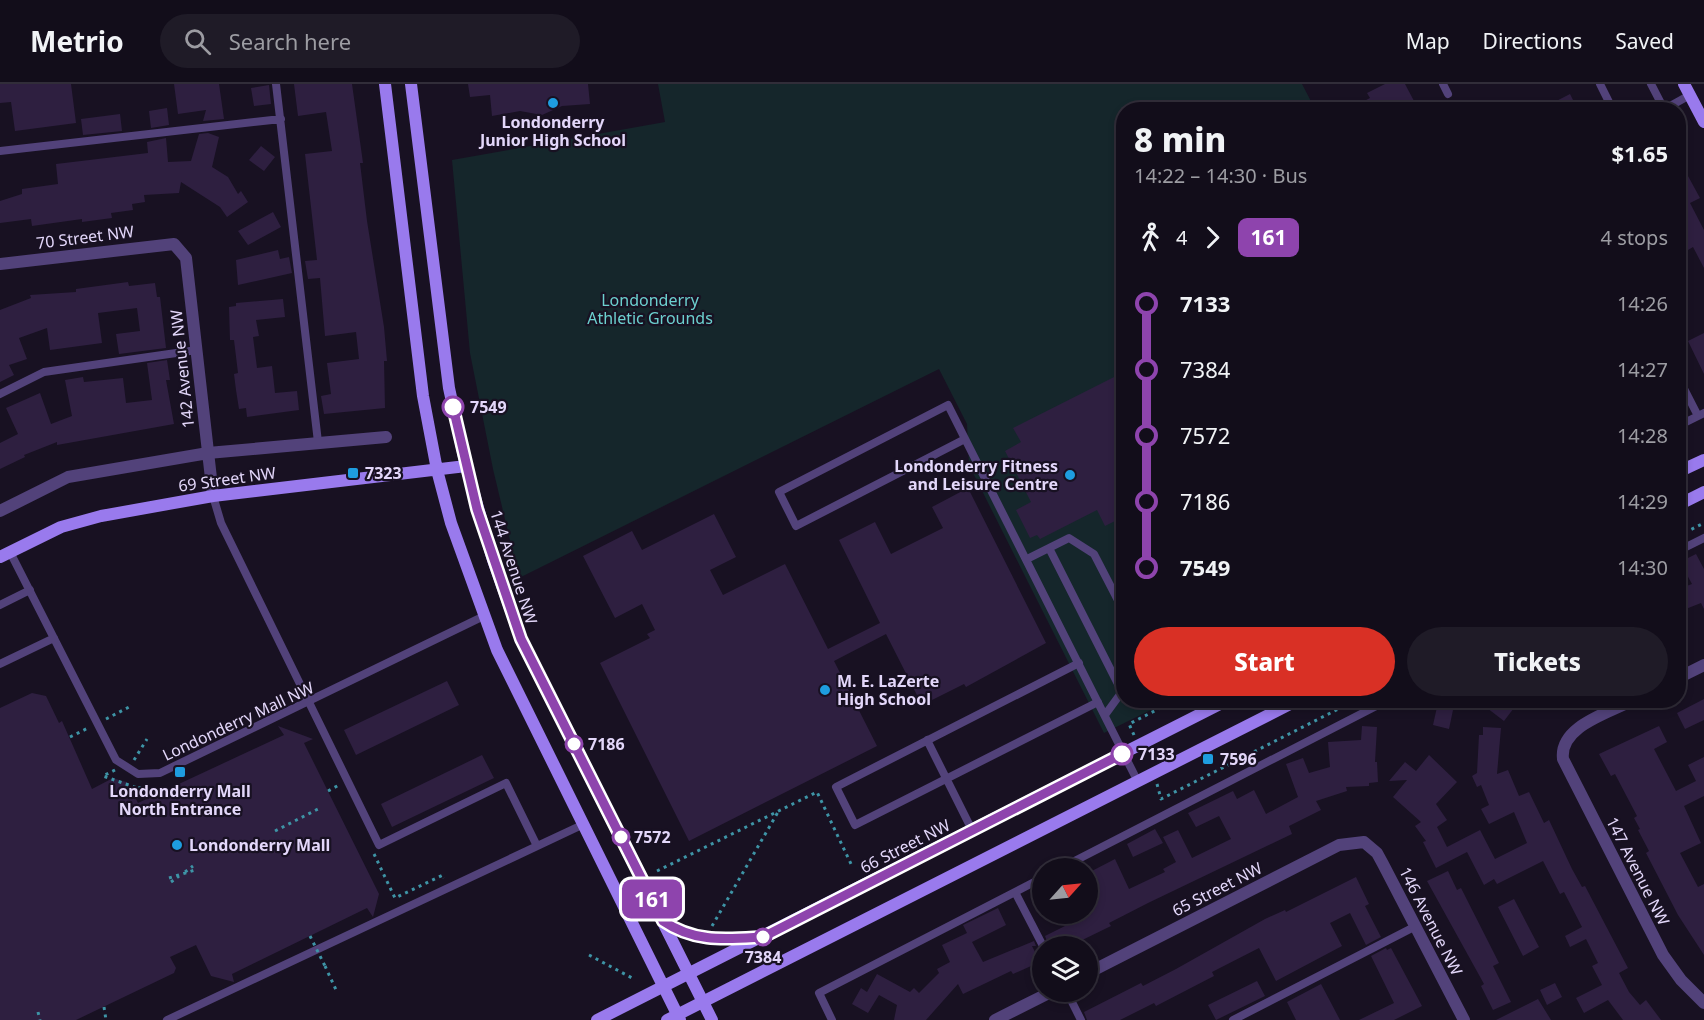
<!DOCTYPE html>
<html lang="en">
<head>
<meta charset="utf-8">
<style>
	:root { --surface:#120d1a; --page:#1f1b27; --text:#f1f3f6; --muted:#9c9ca2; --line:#312d39; --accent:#d93025 }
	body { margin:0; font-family:"Noto Sans",sans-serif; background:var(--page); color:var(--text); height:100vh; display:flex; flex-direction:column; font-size:22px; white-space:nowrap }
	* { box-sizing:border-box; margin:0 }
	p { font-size:20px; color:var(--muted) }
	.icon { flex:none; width:33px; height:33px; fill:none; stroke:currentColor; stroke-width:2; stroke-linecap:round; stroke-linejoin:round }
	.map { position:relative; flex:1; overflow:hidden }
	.details { position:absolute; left:1116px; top:18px; width:570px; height:606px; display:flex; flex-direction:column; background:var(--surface); border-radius:24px; box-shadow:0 3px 9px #0003,0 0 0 2px var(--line) }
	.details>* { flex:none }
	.badge { padding:0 12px; border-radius:9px; font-size:21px; line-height:39px }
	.needle { width:39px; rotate:63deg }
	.fabs { position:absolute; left:1032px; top:774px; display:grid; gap:12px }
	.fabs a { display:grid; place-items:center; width:66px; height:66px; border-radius:50%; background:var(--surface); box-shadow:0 3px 9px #0003,0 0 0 2px var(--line); font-size:30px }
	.map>.badge { position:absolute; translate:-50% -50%; box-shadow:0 0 0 3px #fff }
	.legs { display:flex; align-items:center; gap:9px; height:66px; padding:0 18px; font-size:20px }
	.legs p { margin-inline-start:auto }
	.headline { display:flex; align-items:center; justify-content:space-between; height:102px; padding:0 18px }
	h1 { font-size:33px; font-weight:800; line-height:45px }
	.cta { display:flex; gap:12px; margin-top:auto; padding:12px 18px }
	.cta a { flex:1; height:69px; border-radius:36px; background:var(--accent); color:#fff; font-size:24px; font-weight:800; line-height:69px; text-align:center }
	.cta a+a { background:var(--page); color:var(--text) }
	ul { padding:0 18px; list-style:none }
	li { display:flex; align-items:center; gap:21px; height:66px; font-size:22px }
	li i { display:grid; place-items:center; width:9px; height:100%; margin:0 8px; background:currentColor }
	li i::after { content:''; width:15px; height:15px; margin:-8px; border:4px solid; border-radius:50%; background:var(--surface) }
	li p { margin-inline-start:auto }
	li:first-child i { background:linear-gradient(#0000 50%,currentColor 0) }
	li:last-child i { background:linear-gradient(currentColor 50%,#0000 0) }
	header { display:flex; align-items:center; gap:36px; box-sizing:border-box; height:84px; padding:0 30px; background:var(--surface); border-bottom:2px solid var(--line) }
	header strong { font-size:28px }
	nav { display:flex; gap:33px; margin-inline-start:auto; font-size:21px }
	.search { width:420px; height:54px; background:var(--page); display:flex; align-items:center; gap:15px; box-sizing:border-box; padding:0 21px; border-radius:33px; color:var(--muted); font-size:22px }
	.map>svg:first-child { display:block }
	.green { fill:#15262b }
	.building { fill:#2e1f40 }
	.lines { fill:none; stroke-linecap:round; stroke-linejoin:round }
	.path { stroke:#3e94a6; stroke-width:3; stroke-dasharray:3 4.5; stroke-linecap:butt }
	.lane { stroke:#52427a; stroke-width:8 }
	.street { stroke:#52427a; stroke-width:12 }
	.secondary { stroke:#997aed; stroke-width:12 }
	.path-bridge { stroke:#3e94a6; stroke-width:3; stroke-dasharray:3 4.5; stroke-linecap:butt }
	.line-1-casing { stroke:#fff; stroke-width:14 }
	.line-1 { stroke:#8e44ad; stroke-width:9 }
	.poi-dot { fill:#1e9ddf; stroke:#181122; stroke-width:2 }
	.stop-1-dot { fill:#fff; stroke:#8e44ad; stroke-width:3 }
	.labels { text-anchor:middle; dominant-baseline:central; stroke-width:4.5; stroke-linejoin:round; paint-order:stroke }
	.poi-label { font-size:16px; font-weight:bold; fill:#e3d7fa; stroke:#181122; text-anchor:start }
	.street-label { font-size:16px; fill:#e3d7fa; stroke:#181122 }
	.park-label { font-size:16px; fill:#6cd0cf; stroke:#181122 }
	.stop-label { font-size:16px; font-weight:bold; fill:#e3d7fa; stroke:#181122; text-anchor:start }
</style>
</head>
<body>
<header>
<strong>Metrio</strong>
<div class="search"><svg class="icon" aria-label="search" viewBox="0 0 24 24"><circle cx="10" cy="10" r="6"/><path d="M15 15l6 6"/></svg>Search here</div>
<nav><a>Map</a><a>Directions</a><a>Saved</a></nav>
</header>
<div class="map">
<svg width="1704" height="936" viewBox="0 0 1704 936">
	<rect width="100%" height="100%" fill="#181122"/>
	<path class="green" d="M658,0H1302L1315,25L1124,26V616L1169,617L1104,649L969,381L967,340L939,285L519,494L493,385L470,269L452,76L665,38Z"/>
	<path class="building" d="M0,0H71L76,39L15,47L11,18L0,19Z
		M174,0H219L224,35L203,37L206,26L178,30Z
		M294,0H352L363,79H360L367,137L384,243L387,277H384L385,324L324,330L321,312L331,310L327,279L359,275L356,248L325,252L320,194L308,195L305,177L317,176L305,70L332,67L326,28L298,32Z
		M468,0H588L590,20L562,22L542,31L520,27L492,32L490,11L470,13Z
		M1385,0H1405L1414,17L1398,26H1347L1370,14L1367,9Z
		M269,1L271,20L254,22L251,4Z
		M1570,10L1578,26H1539Z
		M167,24L169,41L151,44L149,27Z
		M120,30L122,47L83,51L81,35Z
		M208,49L219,53L212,83L228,93L238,110L241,107L248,118L227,133L220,123L181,98L179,109L144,111L145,118L132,120L133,126L111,129L112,134L82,138V135L32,142L31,135L0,139V117L22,110V105L58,100L56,80L148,69L147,58L166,54L168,78L191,77L199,50Z
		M261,62L275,73L264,87L249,76Z
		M1688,92L1700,114L1690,119L1704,146V184L1693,163L1688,166L1678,146V142L1686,138L1678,125V96Z
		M273,128L281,143L248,161L238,147Z
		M278,166L280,175L289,173L292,189L238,201L236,176Z
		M128,198L129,202L155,199L157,213H160L166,264L119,270L116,250L140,247L137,224L98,229L102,259L50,266L47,244L19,254L27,275L9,281L14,291L0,298V226L31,214L30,211L76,208V205Z
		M283,215L285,233L256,236L259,252L253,253L257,284L272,282L275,309L297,307L299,326L247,333L246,324L239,325L236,306L234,290L238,289L234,256H230L229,223L236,222V219Z
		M1704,249V290L1688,257Z
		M167,276L170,296H166L174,340L57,361V358L24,371L25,373L0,385V359L18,350L6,324L40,309L51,340L72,332L65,296L83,293L84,298L123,294L126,319L152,316L147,279Z
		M1124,288V454L1115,437L1105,442L1097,426L1040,455L1037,451L1030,454L1016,426L1031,418L1005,367L1021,358L1013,344Z
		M968,404L1046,559L966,603L964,600L922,621L886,550L834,577L877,662L689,757L600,579L650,554L647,550L655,546L642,520L615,534L583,472L632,447L642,466L714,430L736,473L710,486L723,511L785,480L828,565L880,539L839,456L875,438L891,470L943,444L932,423Z
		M1696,470L1704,485V525L1701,519L1678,528V505L1692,500L1680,478Z
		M447,597L459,621L356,671L344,646Z
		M32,609L46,612L59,639L62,637L92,705L113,694L122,697L127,698L138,719L284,651L278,642L313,655L304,659L379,810L373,833L367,824L232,890L234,898L211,892L196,861L170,873L176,884L174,889L76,936H0V624Z
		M1704,615V636L1685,645L1677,629Z
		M1493,616H1520L1504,637L1487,624Z
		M1437,623L1453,626L1449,645L1433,641Z
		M1362,642L1377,643L1375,678H1377L1378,698L1369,699V702L1346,703L1347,707L1316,717L1321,726L1289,742L1292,750L1148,819L1109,839L1111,842L1070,862H1049L1045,852L1077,836L1073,830H1088V789L1115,775L1129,805L1165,788L1163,785L1176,778L1163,753L1178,746L1192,774L1231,755L1219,732L1196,743L1188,729L1233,707L1237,715L1254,706L1266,730L1298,713L1286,680L1303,674L1309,689L1330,683L1328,658L1361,656Z
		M1659,642L1667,658L1654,665L1676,707L1696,697L1688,681L1704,673V712L1684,722L1701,759L1680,769L1698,803L1704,800V871L1678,831L1646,769L1649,767L1638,746L1640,745L1634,734L1637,732L1615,690L1611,692L1599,670Z
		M1483,643L1501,644L1497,690L1508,686L1519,712L1529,708L1544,739L1549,736L1572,785L1582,803L1585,802L1628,884L1619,889L1629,908L1640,921L1646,916L1661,936H1623L1608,916L1584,929L1576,914L1602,901L1592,882L1598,879L1586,855L1570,863L1565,852L1582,843L1564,808L1560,810L1543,777L1497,800L1494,795L1484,801L1467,768L1436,784L1423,758L1426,757L1415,742L1421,738L1393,713L1407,696L1389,697L1405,678L1416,687L1429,671L1457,698L1436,720L1447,736L1437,743L1447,763L1480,746L1495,775L1527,759L1514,728L1489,740L1481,725L1489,721L1481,701L1477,703L1472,692L1477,689L1479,651H1483Z
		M482,671L494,694L392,743L381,720Z
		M1155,745L1163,759L1133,773L1127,760Z
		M1448,787L1457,806L1461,804L1499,879L1493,882L1511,918L1493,926L1481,902L1484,900L1427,797Z
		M1356,793L1369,820L1365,822L1381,853L1366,861L1350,829L1330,839L1342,862L1276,897L1259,864L1212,888L1214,892L1156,922L1154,919L1120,936H1087L1084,928L1141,899L1143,902L1176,885L1265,835L1285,826L1286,828Z
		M1514,815L1539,863L1523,872L1498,823Z
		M998,824L1006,841L972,858L983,878L1034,857L1036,862H1032L1040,878L1013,890L1011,887L963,910L958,900L926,936H894L897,921L879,911L868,929L852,920L861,904L867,908L877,890L910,908L914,904L919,909L939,889L937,885L950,878L942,861L967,849L963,841Z
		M1386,864L1387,866L1391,864L1422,922L1394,936H1359L1394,919L1371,872Z
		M1257,897L1265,912L1216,936L1208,921Z
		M1555,899L1562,913L1547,921L1540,906Z
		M1321,900L1340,936H1296L1287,918Z
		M1538,915L1551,936H1496Z"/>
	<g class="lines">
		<path class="path" d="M1678,452L1704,439
			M106,635L131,622
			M1134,651L1129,640L1176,616
			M70,653L90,643
			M134,676L147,655
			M115,686L103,692L140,705L139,699
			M1157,700L1161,715L1356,616
			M328,707L339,701
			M275,747L320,724
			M374,770L395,814L443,791L444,794
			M657,787L817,708L851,780
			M185,788L193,782
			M169,794L195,786
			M171,798L179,792
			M712,842L778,728
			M589,871L634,895
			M325,882L337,908
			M104,923L106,936
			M38,928L40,936"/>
		<path class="lane" d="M276,0L318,358
			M1443,0L1448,10
			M1600,0L1613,26
			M1651,0L1664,25
			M1663,26L1690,11
			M0,67L281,35
			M1678,293L1698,332
			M0,310L44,288L197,266
			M1678,342L1704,329
			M965,355L796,442L779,408L948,321L1138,698
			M213,412L221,439L379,761L506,699L537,762
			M1678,467L1704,454
			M10,468L116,676L138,690L160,689L484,532
			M1027,475L1049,464
			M0,521L30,506
			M1079,579L836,703L855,741L1098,618
			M0,580L54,554
			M1121,606L1049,464L1069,454L1094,470L1124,528
			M1105,631L1124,605
			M927,656L972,746
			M1061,784L1388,616
			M1015,808L1043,862
			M1067,908L1081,936
			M167,936L582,741
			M832,936L819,909L1042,794
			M1233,936L1416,842"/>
		<path class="street" d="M0,180L174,160L186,174L213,412
			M0,427L68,393L208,369L386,353
			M1678,594L1704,581
			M1633,616C1609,629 1559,642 1563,675L1663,871L1681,896L1704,919
			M1088,889L1339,761L1364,758L1377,769L1383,780L1464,936
			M995,936L1051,908"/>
		<path class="secondary" d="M385,0L423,312L437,386L451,439L497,566L680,936
			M411,0L449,304L466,382L493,476L521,555L712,936
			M1684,0L1704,38
			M1678,388L1704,376
			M1678,421L1704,408
			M0,473L61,443L101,432L213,412L466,382
			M664,838C694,858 721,856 756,853
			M597,936L1228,616
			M667,936L1298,616"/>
		<path class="path-bridge" d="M310,852L325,882"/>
	</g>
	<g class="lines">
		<g class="line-1-casing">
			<path id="line-1" d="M453,323L477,425L521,555L663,837C695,859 726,855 763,853L1122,670"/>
		</g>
		<use href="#line-1" class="line-1"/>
	</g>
	<g class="poi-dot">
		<circle cx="553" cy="19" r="6"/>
		<rect x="347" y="383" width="12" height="12" rx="3"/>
		<circle cx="1070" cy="391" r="6"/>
		<circle cx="825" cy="606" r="6"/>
		<rect x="1202" y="669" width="12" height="12" rx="3"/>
		<rect x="174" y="682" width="12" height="12" rx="3"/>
		<circle cx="177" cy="761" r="6"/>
	</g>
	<g class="stop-1-dot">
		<circle cx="453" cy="323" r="10"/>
		<circle cx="574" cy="660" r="8"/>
		<circle cx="1122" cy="670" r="10"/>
		<circle cx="621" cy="753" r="8"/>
		<circle cx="763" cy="853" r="8"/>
	</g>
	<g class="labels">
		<g class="poi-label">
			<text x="553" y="38" text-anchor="middle">Londonderry<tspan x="553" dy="18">Junior High School</tspan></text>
			<text x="1058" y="382" text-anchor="end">Londonderry Fitness<tspan x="1058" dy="18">and Leisure Centre</tspan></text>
			<text x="365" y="389">7323</text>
			<text x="837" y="597">M. E. LaZerte<tspan x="837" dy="18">High School</tspan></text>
			<text x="1220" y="675">7596</text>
			<text x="180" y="707" text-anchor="middle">Londonderry Mall<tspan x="180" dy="18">North Entrance</tspan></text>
			<text x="189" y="761">Londonderry Mall</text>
		</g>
		<g class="street-label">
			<text transform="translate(85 153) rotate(-7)">70 Street NW</text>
			<text transform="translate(182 285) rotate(-96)">142 Avenue NW</text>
			<text transform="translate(227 395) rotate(-8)">69 Street NW</text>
			<text transform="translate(514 483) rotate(72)">144 Avenue NW</text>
			<text transform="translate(238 637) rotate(-25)">Londonderry Mall NW</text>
			<text transform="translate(905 762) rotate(-27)">66 Street NW</text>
			<text transform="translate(1638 787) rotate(63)">147 Avenue NW</text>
			<text transform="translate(1217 805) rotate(-27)">65 Street NW</text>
			<text transform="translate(1431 837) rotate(63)">146 Avenue NW</text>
		</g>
		<g class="park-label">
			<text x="650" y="216">Londonderry<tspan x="650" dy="18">Athletic Grounds</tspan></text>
		</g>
		<g class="stop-label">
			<text x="470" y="323">7549</text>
			<text x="588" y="660">7186</text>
			<text x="1138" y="670">7133</text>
			<text x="634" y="753">7572</text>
			<text x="763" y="873" text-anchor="middle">7384</text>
		</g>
	</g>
</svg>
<div class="fabs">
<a><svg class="needle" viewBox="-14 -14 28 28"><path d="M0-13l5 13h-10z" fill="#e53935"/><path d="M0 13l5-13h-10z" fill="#9c9ca2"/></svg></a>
<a><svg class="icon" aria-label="layers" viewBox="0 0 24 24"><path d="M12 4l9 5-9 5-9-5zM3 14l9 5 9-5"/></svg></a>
</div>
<b class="badge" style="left:652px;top:815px;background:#8e44ad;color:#fff">161</b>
<section class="details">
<div class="headline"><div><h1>8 min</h1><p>14:22 – 14:30 · Bus</p></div><b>$1.65</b></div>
<div class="legs"><svg class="icon" aria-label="walk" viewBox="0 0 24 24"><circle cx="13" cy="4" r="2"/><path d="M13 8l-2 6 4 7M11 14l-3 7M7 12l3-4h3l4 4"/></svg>4<svg class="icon" aria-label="forward" viewBox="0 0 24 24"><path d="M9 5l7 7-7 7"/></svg><b class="badge" style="background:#8e44ad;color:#fff">161</b><p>4 stops</p></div>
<ul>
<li><i style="color:#8e44ad"></i><b>7133</b><p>14:26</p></li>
<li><i style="color:#8e44ad"></i><span>7384</span><p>14:27</p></li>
<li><i style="color:#8e44ad"></i><span>7572</span><p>14:28</p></li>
<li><i style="color:#8e44ad"></i><span>7186</span><p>14:29</p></li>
<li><i style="color:#8e44ad"></i><b>7549</b><p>14:30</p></li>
</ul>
<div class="cta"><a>Start</a><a>Tickets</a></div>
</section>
</div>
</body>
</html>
